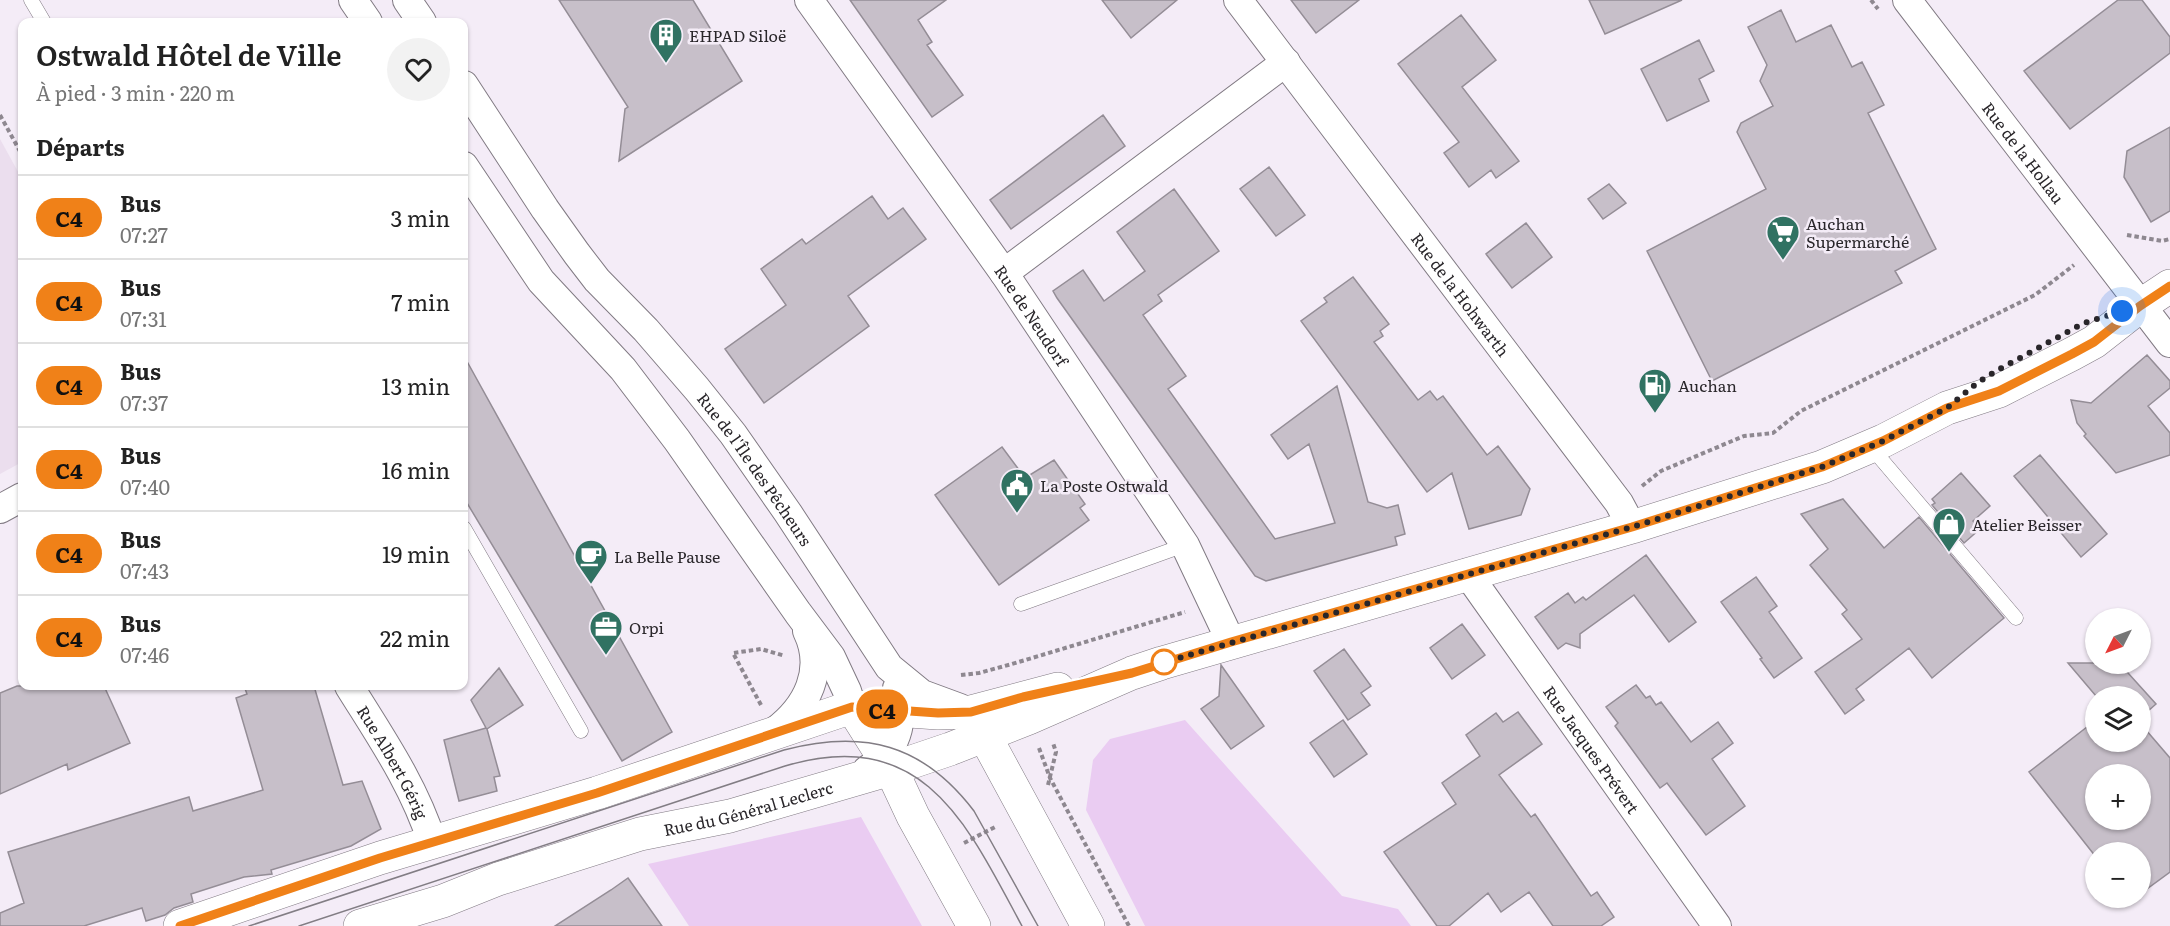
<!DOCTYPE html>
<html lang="fr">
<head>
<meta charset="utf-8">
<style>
	:root { --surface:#fff; --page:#f2f2f2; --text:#222; --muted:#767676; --line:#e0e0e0 }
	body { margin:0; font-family:Literata,serif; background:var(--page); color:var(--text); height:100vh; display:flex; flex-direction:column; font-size:22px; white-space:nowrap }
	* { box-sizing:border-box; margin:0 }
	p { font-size:20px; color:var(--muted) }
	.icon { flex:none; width:33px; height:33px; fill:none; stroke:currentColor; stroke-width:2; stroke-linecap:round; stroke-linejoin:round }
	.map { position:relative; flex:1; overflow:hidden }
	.drawer { position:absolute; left:18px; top:18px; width:450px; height:672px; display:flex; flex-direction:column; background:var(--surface); border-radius:12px; box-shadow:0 2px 4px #0004 }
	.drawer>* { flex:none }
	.badge { padding:0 12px; border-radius:20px; font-size:21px; line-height:39px }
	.needle { width:39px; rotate:228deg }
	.controls { position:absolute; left:2085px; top:608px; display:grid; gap:12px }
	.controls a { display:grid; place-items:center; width:66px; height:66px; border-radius:50%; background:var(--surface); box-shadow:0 2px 4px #0004; font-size:30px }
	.you { position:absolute; width:30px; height:30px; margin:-15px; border:4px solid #fff; border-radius:50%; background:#1a73e8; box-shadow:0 0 0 9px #1a73e833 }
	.map>.badge { position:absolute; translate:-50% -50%; box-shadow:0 0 0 3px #fff }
	h2 { padding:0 18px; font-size:22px; line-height:54px }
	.round { display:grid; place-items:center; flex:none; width:63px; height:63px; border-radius:32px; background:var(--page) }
	.summary { display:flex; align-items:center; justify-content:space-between; height:102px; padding:0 18px }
	h1 { font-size:28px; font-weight:600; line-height:45px }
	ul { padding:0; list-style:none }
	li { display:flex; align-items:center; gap:18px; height:84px; padding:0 18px; border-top:2px solid var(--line) }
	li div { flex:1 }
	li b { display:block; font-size:22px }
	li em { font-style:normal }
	li .badge { min-width:66px; font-weight:700; text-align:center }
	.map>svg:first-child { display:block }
	.built { fill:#ebdeee }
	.green { fill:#eaccf2 }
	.building { fill:#c7bfc9; stroke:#948d96; stroke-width:1.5; fill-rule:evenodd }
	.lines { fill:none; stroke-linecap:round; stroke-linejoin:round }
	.lane-casing { stroke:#817a83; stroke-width:15 }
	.street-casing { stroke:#817a83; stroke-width:30 }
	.secondary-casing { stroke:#817a83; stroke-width:34 }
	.path { stroke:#8e8890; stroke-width:4; stroke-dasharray:4.5 3; stroke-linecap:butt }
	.lane { stroke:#fff; stroke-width:14 }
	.street { stroke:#fff; stroke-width:28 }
	.secondary { stroke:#fff; stroke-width:33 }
	.tram { stroke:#827d84; stroke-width:1.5 }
	.line-casing { stroke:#fff; stroke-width:14 }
	.line { stroke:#f08118; stroke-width:9 }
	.walk { stroke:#29262a; stroke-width:6; stroke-dasharray:0 10.8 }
	.stop-dot { fill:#fff; stroke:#f08118; stroke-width:3 }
	.labels { text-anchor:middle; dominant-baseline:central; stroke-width:5; stroke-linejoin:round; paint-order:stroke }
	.poi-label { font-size:16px; fill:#29262a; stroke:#f4ecf7; text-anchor:start }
	.street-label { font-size:16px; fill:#29262a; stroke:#f4ecf7 }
</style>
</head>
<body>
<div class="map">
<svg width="2170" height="926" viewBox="0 0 2170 926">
	<rect width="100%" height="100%" fill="#f4ecf7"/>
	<path class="built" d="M0,139L22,179V462L0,474Z"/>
	<path class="green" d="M1185,720L1342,896L1398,909L1411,926H1145L1086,810L1093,760L1110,739Z
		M861,817L922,926H689L648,864Z"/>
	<path class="building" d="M559,0H693L742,81L619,161L625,109L628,107Z
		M850,0H946L918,20L932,42L927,45L963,95L932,117Z
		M1102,0H1177L1131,38Z
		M1291,0H1359L1316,33Z
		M1589,0H1682L1605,34Z
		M2118,0H2142L2170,37V53L2070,129L2024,71Z
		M1781,10L1796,42L1831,25L1852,67L1862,62L1884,105L1868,113L1936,249L1895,271L1902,283L1712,381L1647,251L1766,189L1737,132L1741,123L1773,106L1760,81L1767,65L1748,27Z
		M1461,15L1496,60L1462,87L1519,161L1496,178L1491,170L1469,187L1444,153L1459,142L1398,64Z
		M1699,40L1714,71L1699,79L1709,101L1667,121L1641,69Z
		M1103,115L1125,146L1011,229L990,200Z
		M2170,127V211L2151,222L2124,177L2127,151Z
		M1269,167L1305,215L1276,236L1240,189Z
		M1609,184L1626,203L1603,219L1588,199Z
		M1174,189L1219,251L1158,295L1162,301L1143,315L1186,376L1168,389L1275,539L1335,523L1309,444L1288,459L1271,435L1337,386L1368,502L1387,508L1398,505L1405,534L1395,537L1397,545L1266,581L1255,576L1057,298L1053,291L1083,270L1104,301L1145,271L1117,232Z
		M872,196L888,219L903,208L926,239L848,296L869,326L764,403L725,349L786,305L761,269L802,239L806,244Z
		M1526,223L1552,257L1512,288L1486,254Z
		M1353,277L1389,324L1380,331L1383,336L1374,342L1418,400L1430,391L1437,400L1443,396L1487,455L1498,446L1530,489L1521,515L1469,529L1452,473L1427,492L1301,321L1327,302L1324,298Z
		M2147,355L2170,381V388L2148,406L2170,433V455L2116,473L2084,436L2086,434L2077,423L2071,400L2091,403Z
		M464,356L672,732L622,761L464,498Z
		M1002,447L1025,478L1054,460L1085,504L1080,508L1089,520L999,585L935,495Z
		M2040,455L2107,534L2081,557L2014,476Z
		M1961,473L1990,506L1973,521L1980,529L1964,543L1932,505L1935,503L1932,499Z
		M1843,499L1884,548L1919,517L2004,618L1932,678L1909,648L1856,689L1864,700L1845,714L1815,672L1862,639L1842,614L1847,610L1810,565L1828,549L1801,514Z
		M1646,555L1696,622L1669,642L1634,595L1580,634V648L1566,643L1558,649L1535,617L1568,593L1575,603L1583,597L1586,600Z
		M1756,577L1777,606L1769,612L1802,658L1774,678L1760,659L1762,658L1721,602Z
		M1462,624L1485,655L1452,679L1430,648Z
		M1344,649L1371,686L1361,693L1370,705L1348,720L1314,671Z
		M2068,663H2119L2156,704L2140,718V696H2096Z
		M1221,665L1264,726L1231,749L1201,709L1219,696Z
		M499,668L523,705L487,729L500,776L494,777L497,791L459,801L444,740L486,728L471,700Z
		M1636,685L1646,698L1650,696L1656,705L1661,702L1691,742L1718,722L1733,743L1712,759L1745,806L1706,835L1667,783L1660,788L1615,726L1618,723L1606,707Z
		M17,686H104L130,743L68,770L67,764L0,794V693Z
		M244,686H314L343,785L362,781L381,829L351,846L271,870L272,874L244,877L191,894L193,902L174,908L165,915L146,921L142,908L84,926H0V913L24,903L8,852L189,797L193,811L263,790L236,698L247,694Z
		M1518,712L1542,744L1499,775L1531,817L1535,814L1591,896L1597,892L1614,917L1601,926H1553L1529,892L1501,912L1488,893L1449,926H1437L1384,852L1456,804L1442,783L1480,756L1466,735L1496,713L1503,722Z
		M1343,720L1367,754L1334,777L1310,743Z
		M2096,720V741H2140V723L2170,758V872L2140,894V852H2096V857L2029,772ZM2096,774H2140V819H2096Z
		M628,878L662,926H555L611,890Z"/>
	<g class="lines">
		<g class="lane-casing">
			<path id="lane" d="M31,0L44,22
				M1870,446L2016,618
				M464,528L581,731
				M1021,604L1185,545"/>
		</g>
		<g class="street-casing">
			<g id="street">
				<path d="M353,0L368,22"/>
				<path d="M407,0L422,22"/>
				<path id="s1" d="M809,0L1004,273L1185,545L1231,642"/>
				<path id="s2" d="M1238,0L1619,503L1632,527"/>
				<path id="s3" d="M1907,0L2170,343"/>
				<path id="s4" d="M464,85L545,209L577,254L597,280L646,330L697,389L733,434L788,513L889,667L922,694L960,708"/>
				<path d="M464,166L541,281L623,369L677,440L798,613L831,657L847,691L852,707"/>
				<path d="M1004,273L1286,62"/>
				<path d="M0,509L22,497"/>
				<path id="s5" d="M1467,573L1717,926"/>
				<path id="s6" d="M349,686C380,736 414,785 432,842"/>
				<path d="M775,731C807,707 826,670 807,631"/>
				<path d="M867,770C897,751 905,722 897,688"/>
			</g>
		</g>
		<g class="secondary-casing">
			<g id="secondary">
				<path d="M852,707L891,769L913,816L974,926"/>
				<path d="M975,718L1088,926"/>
				<path d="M180,926L380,858L597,793L852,707L938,713L971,712L1058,689"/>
				<path id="s7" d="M360,926L443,901L498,879L640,834L730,816L891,769L950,749L1029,718L1132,673L1162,663L1632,527L1822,467L1883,441L1947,408L1999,391L2072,354L2094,342L2140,306L2170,286"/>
			</g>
		</g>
		<path class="path" d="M1871,0L1878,9
			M0,115L22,155
			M2127,235L2162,241L2170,239
			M1642,486L1661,471L1744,436L1773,433L1801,411L2035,295L2074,265
			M961,675L979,673L1012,664L1185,612
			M761,705L733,653L761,649L785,656
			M1039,748L1050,778L1129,926
			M1048,785L1056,752L1053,743
			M964,843L997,826"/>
		<use href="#lane" class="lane"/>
		<use href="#street" class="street"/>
		<use href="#secondary" class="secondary"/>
		<path class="tram" d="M249,926L784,750C864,729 923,744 974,811L1038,926
			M299,926L785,766C924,725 967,824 1022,926"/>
	</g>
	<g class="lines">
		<g class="line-casing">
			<path id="line" d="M180,926L380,858L597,793L852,707L938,713L971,712L1023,697L1132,673L1231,642L1632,527L1822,467L1883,441L1947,408L1999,391L2072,354L2094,342L2140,306L2170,286"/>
		</g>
		<use href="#line" class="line"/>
		<path class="walk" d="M1164,662L1162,663L1632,527L1822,467L1883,441L1947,408L1977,383L1996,371L2084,323L2122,311"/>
	</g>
	<defs>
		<g id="building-pin" transform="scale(1.725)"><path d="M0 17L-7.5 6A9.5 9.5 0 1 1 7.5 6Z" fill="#307262" stroke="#f4ecf7"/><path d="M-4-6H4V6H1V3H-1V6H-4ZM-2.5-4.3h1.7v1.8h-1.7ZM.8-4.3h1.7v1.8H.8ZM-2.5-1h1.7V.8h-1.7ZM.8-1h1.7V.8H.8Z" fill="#fff"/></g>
		<g id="supermarket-pin" transform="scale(1.725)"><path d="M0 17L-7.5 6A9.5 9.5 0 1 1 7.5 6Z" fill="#307262" stroke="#f4ecf7"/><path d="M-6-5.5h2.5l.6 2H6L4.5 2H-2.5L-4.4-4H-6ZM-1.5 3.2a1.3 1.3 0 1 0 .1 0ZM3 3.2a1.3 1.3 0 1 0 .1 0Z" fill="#fff"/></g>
		<g id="fuel-pin" transform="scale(1.725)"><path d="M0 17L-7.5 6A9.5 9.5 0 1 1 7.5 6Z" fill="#307262" stroke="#f4ecf7"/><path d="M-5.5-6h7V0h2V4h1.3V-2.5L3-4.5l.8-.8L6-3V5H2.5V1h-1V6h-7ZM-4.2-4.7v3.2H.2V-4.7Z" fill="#fff"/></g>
		<g id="civic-pin" transform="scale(1.725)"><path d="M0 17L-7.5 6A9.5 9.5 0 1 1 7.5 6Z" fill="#307262" stroke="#f4ecf7"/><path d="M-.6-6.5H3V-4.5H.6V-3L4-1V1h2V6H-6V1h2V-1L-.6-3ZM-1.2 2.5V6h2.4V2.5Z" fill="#fff"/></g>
		<g id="shop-pin" transform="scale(1.725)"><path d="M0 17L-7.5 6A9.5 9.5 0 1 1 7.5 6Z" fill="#307262" stroke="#f4ecf7"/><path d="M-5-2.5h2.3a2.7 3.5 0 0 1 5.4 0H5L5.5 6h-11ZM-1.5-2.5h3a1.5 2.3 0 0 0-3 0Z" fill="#fff"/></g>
		<g id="cafe-pin" transform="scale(1.725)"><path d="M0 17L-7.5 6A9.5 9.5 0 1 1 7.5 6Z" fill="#307262" stroke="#f4ecf7"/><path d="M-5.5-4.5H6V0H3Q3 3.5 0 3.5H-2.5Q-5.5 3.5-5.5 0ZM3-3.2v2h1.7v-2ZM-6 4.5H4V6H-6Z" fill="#fff"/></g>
		<g id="office-pin" transform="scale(1.725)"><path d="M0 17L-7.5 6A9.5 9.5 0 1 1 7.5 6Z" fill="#307262" stroke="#f4ecf7"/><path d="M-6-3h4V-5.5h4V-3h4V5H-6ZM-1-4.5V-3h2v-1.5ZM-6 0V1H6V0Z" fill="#fff"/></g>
	</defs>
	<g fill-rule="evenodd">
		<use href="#building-pin" x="666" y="35"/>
		<use href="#supermarket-pin" x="1783" y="232"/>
		<use href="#fuel-pin" x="1655" y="385"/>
		<use href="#civic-pin" x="1017" y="485"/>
		<use href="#shop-pin" x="1949" y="524"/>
		<use href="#cafe-pin" x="591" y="556"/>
		<use href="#office-pin" x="606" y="627"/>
	</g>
	<circle class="stop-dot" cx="1164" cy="662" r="12"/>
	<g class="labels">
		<g class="poi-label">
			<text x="689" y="35">EHPAD Siloë</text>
			<text x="1806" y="223">Auchan<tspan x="1806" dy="18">Supermarché</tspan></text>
			<text x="1678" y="385">Auchan</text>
			<text x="1040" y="485">La Poste Ostwald</text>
			<text x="1972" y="524">Atelier Beisser</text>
			<text x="614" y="556">La Belle Pause</text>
			<text x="629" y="627">Orpi</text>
		</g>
		<g class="street-label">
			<text stroke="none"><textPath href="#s3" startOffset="192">Rue de la Hollau</textPath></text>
			<text stroke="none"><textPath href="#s2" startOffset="369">Rue de la Hohwarth</textPath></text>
			<text stroke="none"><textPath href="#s1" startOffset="386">Rue de Neudorf</textPath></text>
			<text stroke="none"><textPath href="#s4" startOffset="483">Rue de l'Île des Pêcheurs</textPath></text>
			<text stroke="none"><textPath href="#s5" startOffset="216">Rue Jacques Prévert</textPath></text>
			<text stroke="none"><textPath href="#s6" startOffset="88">Rue Albert Gérig</textPath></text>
			<text stroke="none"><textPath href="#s7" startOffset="406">Rue du Général Leclerc</textPath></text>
		</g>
	</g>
</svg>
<div class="controls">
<a><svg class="needle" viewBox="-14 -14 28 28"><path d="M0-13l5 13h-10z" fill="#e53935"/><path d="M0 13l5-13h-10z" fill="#767676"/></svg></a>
<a><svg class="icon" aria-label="layers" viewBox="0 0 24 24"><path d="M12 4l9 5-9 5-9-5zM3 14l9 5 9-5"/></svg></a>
<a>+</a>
<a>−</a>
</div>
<div class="you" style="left:2122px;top:311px"></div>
<b class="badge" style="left:882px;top:709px;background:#f08118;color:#111">C4</b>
<section class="drawer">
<div class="summary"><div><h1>Ostwald Hôtel de Ville</h1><p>À pied · 3 min · 220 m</p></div><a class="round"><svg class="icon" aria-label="heart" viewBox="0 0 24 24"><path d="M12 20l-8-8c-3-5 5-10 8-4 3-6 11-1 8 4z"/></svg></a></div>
<h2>Départs</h2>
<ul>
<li><span class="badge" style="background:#f08118;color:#111">C4</span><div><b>Bus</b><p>07:27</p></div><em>3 min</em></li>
<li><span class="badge" style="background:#f08118;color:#111">C4</span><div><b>Bus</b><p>07:31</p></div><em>7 min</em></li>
<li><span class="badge" style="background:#f08118;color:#111">C4</span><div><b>Bus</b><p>07:37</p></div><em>13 min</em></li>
<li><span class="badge" style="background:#f08118;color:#111">C4</span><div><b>Bus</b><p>07:40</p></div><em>16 min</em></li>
<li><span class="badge" style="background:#f08118;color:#111">C4</span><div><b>Bus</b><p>07:43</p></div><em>19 min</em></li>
<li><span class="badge" style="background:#f08118;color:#111">C4</span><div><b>Bus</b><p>07:46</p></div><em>22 min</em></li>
</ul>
</section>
</div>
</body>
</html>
